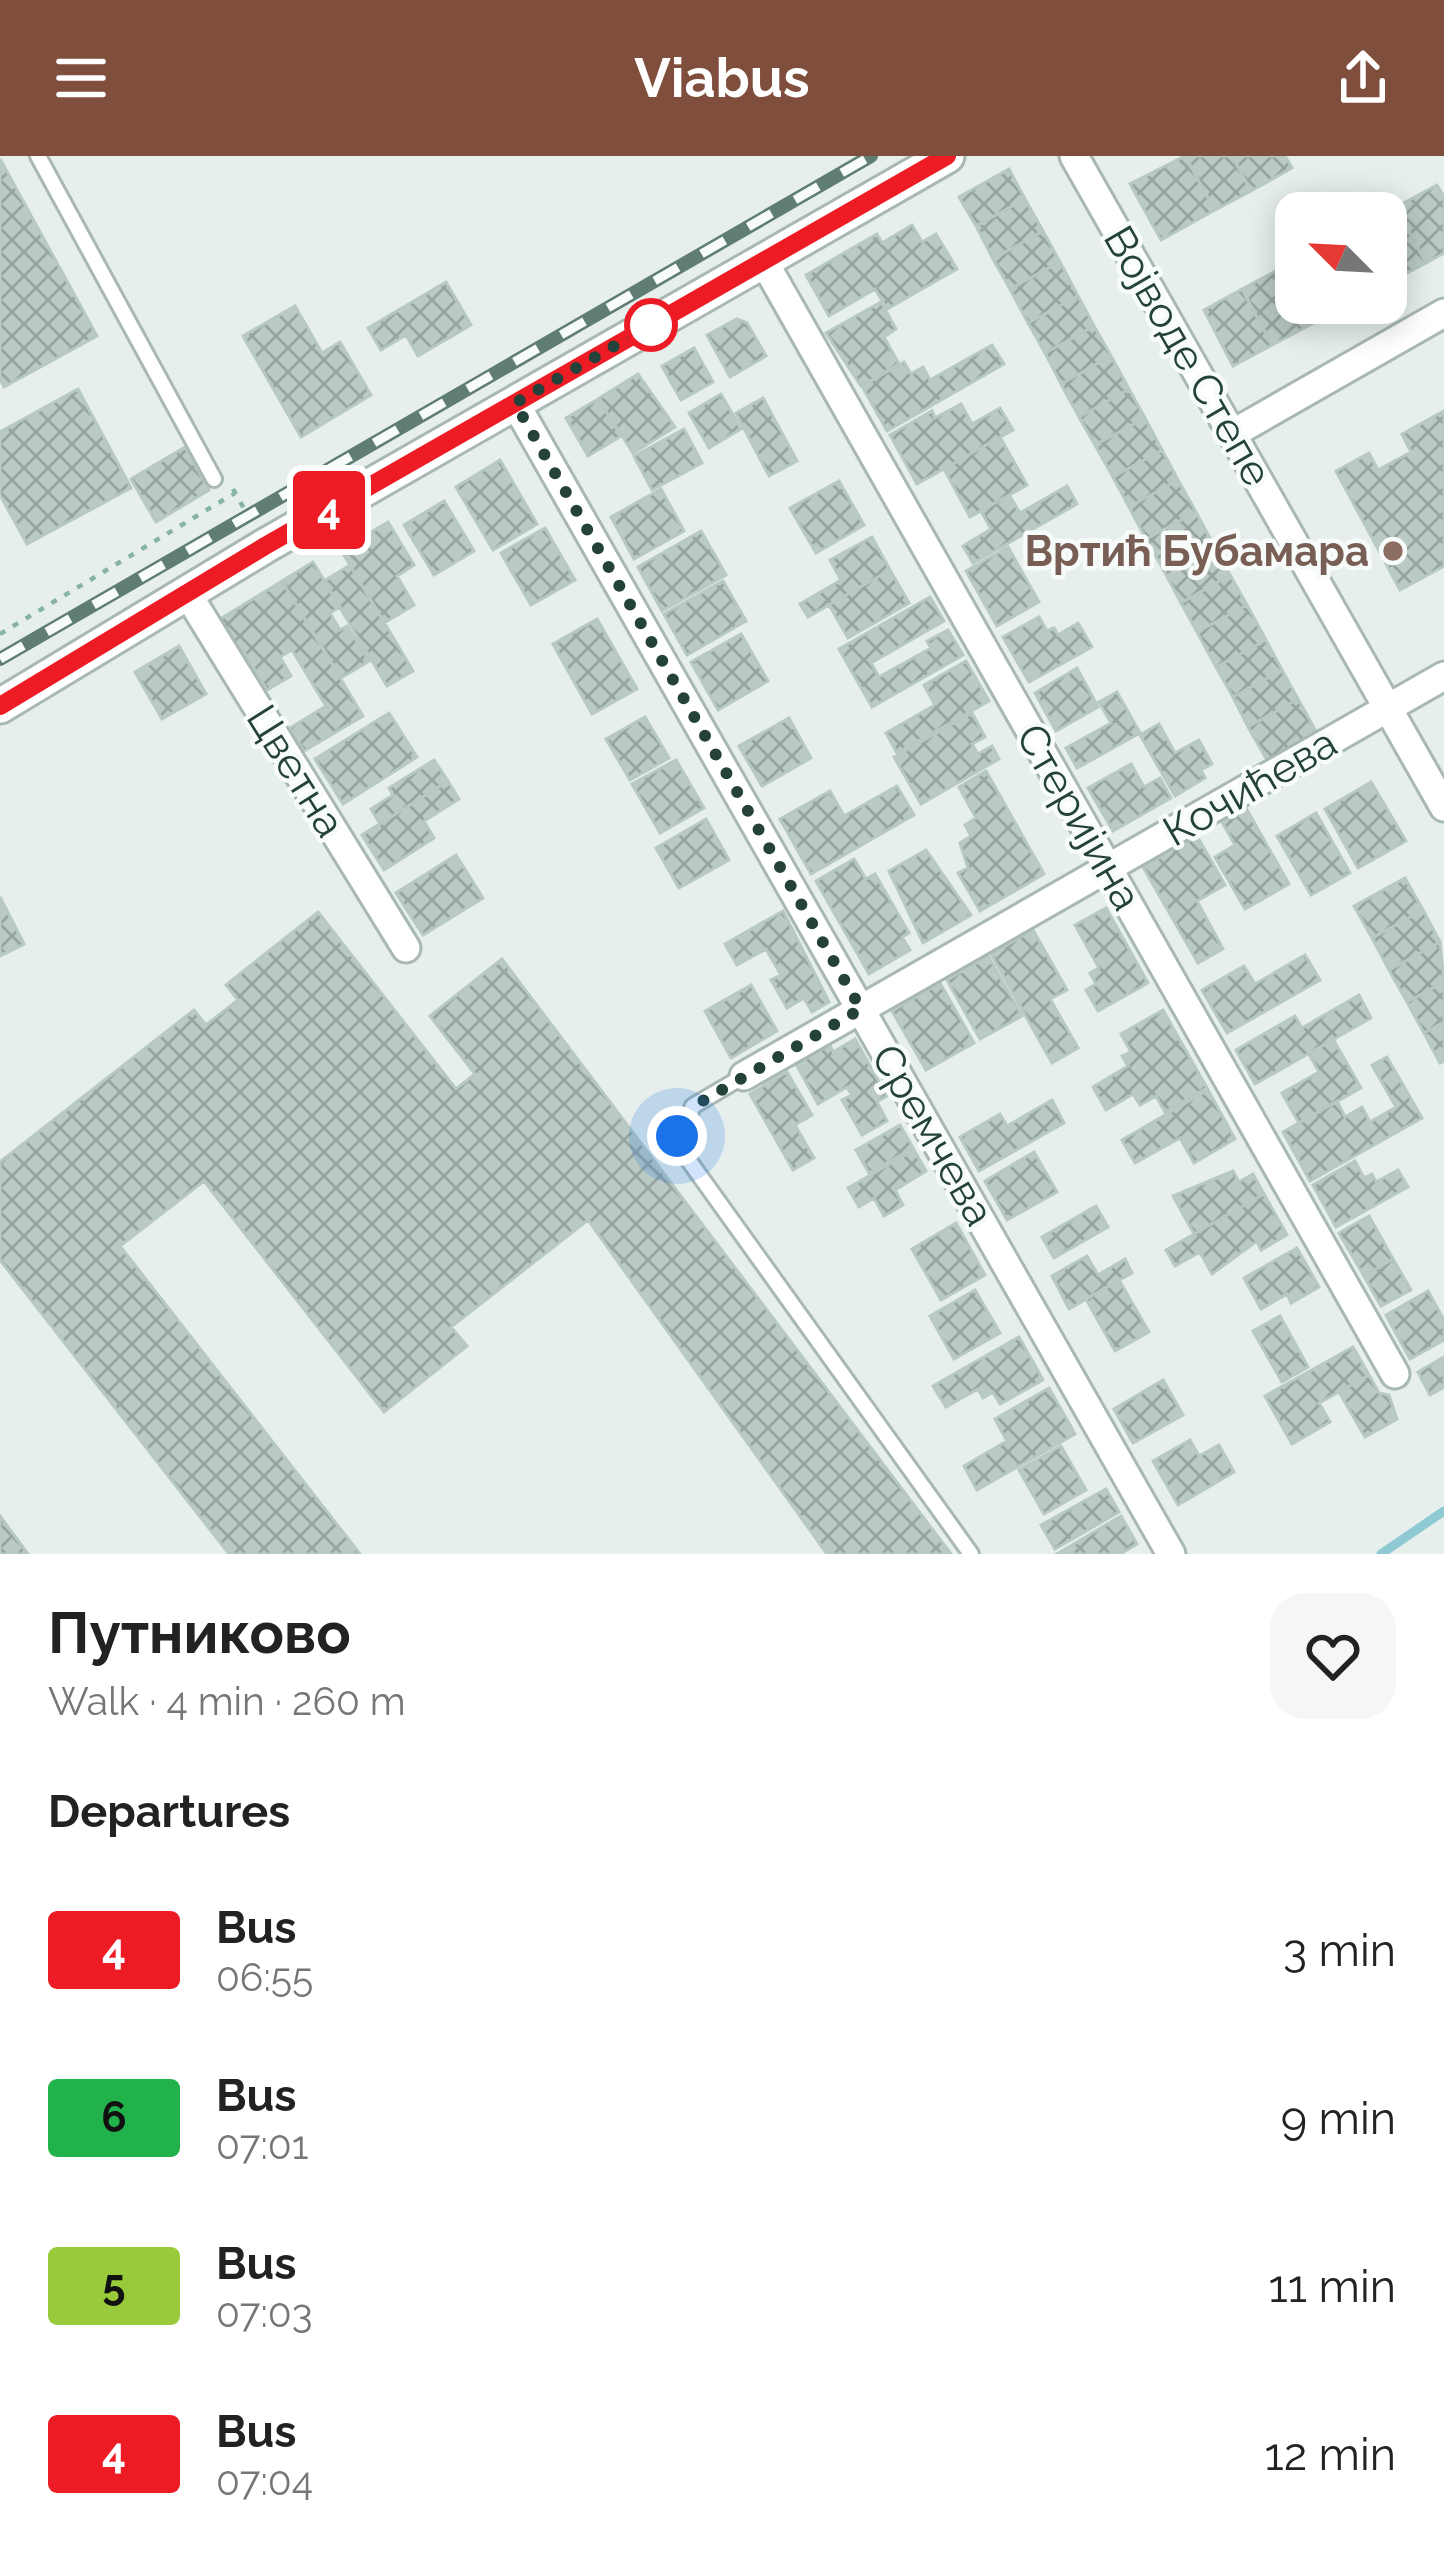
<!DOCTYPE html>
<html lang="en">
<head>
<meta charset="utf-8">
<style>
	:root { --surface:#fff; --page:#f6f6f6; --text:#222; --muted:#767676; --accent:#804e3d }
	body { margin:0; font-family:Raleway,sans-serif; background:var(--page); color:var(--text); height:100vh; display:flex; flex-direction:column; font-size:45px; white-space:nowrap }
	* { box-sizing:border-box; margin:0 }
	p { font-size:39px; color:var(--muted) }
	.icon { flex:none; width:66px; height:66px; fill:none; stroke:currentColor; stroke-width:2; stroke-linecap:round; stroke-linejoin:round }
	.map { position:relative; height:1398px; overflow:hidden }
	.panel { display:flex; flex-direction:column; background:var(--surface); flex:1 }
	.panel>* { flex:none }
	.badge { padding:0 24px; border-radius:9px; font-size:42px; line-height:78px }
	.needle { width:78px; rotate:294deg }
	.tools { position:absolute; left:1275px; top:36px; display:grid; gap:24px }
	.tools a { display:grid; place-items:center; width:132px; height:132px; border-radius:24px; background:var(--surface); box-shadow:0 6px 30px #0003; font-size:60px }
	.you { position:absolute; width:60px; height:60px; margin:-30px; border:9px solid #fff; border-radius:50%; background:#1a73e8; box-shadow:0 0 0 18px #1a73e833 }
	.map>.badge { position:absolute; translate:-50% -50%; box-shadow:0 0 0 6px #fff }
	h2 { padding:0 48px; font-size:45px; line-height:108px }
	.round { display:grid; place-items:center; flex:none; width:126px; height:126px; border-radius:36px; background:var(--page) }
	.headline { display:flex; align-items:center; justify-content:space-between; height:204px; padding:0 48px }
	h1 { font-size:57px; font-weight:700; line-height:90px }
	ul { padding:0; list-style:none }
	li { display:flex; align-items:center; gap:36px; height:168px; padding:0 48px }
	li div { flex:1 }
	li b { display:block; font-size:45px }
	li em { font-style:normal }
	li .badge { min-width:132px; font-weight:700; text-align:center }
	header { display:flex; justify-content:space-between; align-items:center; height:156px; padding:0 48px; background:var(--accent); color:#fff; font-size:54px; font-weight:700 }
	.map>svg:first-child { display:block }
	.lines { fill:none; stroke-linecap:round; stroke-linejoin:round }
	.stream { stroke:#8ec9d4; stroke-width:9 }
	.building { fill:url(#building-cross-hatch); stroke:#b8c9c2; stroke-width:3 }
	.service-casing { stroke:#a8b8b2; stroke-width:20 }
	.minor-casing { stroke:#a8b8b2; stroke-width:33 }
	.tertiary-casing { stroke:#a8b8b2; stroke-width:39 }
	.path { stroke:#86b3a5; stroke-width:4.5; stroke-dasharray:6 9; stroke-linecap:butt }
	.service { stroke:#fff; stroke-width:14 }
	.minor { stroke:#fff; stroke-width:27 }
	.tertiary { stroke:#fff; stroke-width:33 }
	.rail-casing { stroke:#5f7d75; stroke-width:14 }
	.rail { stroke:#f7fbf9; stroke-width:9; stroke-dasharray:27; stroke-linecap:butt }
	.line-casing { stroke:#fff; stroke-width:27 }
	.line { stroke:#ed1c24; stroke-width:18 }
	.walk { stroke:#24423a; stroke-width:12; stroke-dasharray:0 21.6 }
	.stop-dot { fill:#fff; stroke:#ed1c24; stroke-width:6 }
	.education-dot { fill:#8d6e63; stroke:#f7fbf9; stroke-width:4.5 }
	.labels { text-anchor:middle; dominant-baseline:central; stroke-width:9; stroke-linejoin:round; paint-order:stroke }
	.street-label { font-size:42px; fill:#24423a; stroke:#f7fbf9 }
	.education-label { font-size:42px; font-weight:bold; fill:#785e54; stroke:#f7fbf9; text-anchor:end }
</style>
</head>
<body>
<header><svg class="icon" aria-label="menu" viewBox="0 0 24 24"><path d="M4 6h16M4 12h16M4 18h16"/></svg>Viabus<svg class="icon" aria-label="share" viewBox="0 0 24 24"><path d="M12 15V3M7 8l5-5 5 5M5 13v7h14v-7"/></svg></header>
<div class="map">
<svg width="1444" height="1398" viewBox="0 0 1444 1398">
	<defs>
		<pattern id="building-cross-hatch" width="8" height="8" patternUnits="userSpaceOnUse" patternTransform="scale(3)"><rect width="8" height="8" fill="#bbcac4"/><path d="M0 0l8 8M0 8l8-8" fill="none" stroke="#98a6a0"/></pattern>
	</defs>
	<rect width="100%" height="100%" fill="#e6efeb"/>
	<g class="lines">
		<path class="stream" d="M1381,1398L1444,1355"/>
	</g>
	<path class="building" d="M1185,0L1215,54L1161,84L1130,28Z
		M1185,0H1232L1251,35L1215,54Z
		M1232,0H1285L1292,12L1251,35Z
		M0,3L97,180L4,231L0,223Z
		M1009,13L1025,43L976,70L959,41Z
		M1437,29L1444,41V97L1426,107L1396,51Z
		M1025,43L1043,75L993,103L976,70Z
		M1396,51L1426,107L1388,127L1384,57Z
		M912,69L922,86L936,78L957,113L887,153L875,133L829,160L806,119L877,78L882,87Z
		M1043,75L1060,106L1010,133L993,103Z
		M1060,106L1078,140L1028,167L1010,133Z
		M1281,112L1312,168L1272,189L1242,133Z
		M446,126L471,169L418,200L406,179L381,194L368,172Z
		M1242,133L1272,189L1233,210L1204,154Z
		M1078,140L1094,170L1045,197L1028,167Z
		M881,146L896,173L884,181L899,208L861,230L826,177Z
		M1300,147H1349V148L1312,168Z
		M295,150L322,197L340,186L371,239L301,281L243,180Z
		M737,163L747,167L766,200L730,221L707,179Z
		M1094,170L1111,200L1061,228L1045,197Z
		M992,189L1004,208L887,275L862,230L904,206L911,218L923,211L930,224Z
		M694,192L713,226L681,244L662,210Z
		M1111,200L1129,233L1079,261L1061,228Z
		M638,218L675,271L633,297L598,243Z
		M78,233L131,332L27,388L0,339V276Z
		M1129,233L1145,262L1095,289L1079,261Z
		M721,238L741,273L709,292L689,257Z
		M763,242L797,305L769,320L736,257Z
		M598,243L621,280L588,300L566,262Z
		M961,248L972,268L1000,252L1013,274L917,328L890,279L932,255L935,262Z
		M1444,255V410L1400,434L1336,315L1369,297L1378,314L1411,296L1402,278Z
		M1145,262L1162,294L1113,321L1095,289Z
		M684,273L702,307L652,334L634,300Z
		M1000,281L1027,329L970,361L944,313Z
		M185,291L209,334L156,366L131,323Z
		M1162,294L1178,324L1129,351L1113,321Z
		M500,304L537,368L493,394L456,331Z
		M1178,324L1196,356L1146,383L1129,351Z
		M839,325L864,369L816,397L790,352Z
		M1067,330L1077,348L973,407L963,390L991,373L981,355L1009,339L1020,357Z
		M661,333L684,375L634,403L611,361Z
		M444,345L474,395L434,419L404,369Z
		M1196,356L1212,386L1163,413L1146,383Z
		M388,366L414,409L397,420L414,449L384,467L341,394Z
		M545,372L575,424L531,449L501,397Z
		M701,375L726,419L662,455L638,411Z
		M872,381L890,414L808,461L800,448L841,424L830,404Z
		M1212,386L1230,419L1181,447L1163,413Z
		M1008,391L1039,446L997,470L966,415Z
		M313,406L340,451L330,457L340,474L347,470L369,505L341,522L282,425Z
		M350,409L413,515L387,530L324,425Z
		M890,414L909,447L848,482L829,449Z
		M1230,419L1247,449L1197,476L1181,447Z
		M282,425L363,560L304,595L290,572L326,550L292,494L280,501L291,520L267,534L243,494L236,498L217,465Z
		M723,425L746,465L687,499L664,458Z
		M930,441L944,465L871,507L879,521L931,492L927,485L948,474L963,499L872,551L839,493Z
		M1247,449L1266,484L1216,511L1197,476Z
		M1039,461L1047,475L1054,472L1058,479L1078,467L1092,491L1029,526L1003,481Z
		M597,463L637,533L592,558L553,488Z
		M741,478L768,525L718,554L691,506Z
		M1266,484L1282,514L1233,541L1216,511Z
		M179,490L206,538L162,563L135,516Z
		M966,505L989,545L897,597L886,577L935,549L924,529Z
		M1077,512L1098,551L1056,575L1035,537Z
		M1282,514L1298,543L1248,571L1233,541Z
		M1117,536L1140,577L1077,612L1066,592L1111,567L1099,546Z
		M1298,543L1317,577L1267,604L1248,571Z
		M389,557L417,601L343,648L315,603Z
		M972,557L985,581L972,588L978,598L992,590L999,603L921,648L894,601Z
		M645,561L669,602L630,624L606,583Z
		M789,562L811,602L762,630L739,590Z
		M1159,568L1175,597L1199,584L1212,608L1201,614L1205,622L1175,640L1140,579Z
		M434,604L448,625L380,668L371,653L393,639L389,632Z
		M676,604L704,652L660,677L632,628Z
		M1131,608L1144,631L1160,622L1171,642L1113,675L1088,632Z
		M986,615L1044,718L980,755L958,717L968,712L960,687L971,680L965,669L976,662L959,631Z
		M448,625L459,643L424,665L434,682L384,714L362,679Z
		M1371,626L1406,685L1358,712L1325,653Z
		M897,630L914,659L811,718L780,663L830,635L844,660Z
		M1246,652L1289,728L1245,753L1215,701L1235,689L1222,666Z
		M1316,657L1350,717L1311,739L1277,680Z
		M706,663L729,704L679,732L656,692Z
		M1197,680L1225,729L1197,745L1223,793L1198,807L1143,711Z
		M926,694L971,759L923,787L889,715Z
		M456,699L483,742L423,779L396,737Z
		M854,703L866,723L875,718L909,777L902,781L910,794L869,818L816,725Z
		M1405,722L1423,754L1372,782L1354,750Z
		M0,741L24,788L0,800Z
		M1106,752L1148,827L1098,855L1086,834L1096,828L1090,817L1099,812L1075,769Z
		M1423,754L1440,786L1389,814L1372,782Z
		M783,755L829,846L812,856L804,842L787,852L771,824L781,819L766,793L737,809L725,788Z
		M318,756L456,933L475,918L430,860L502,803L951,1398H827L588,1064L451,1171L467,1190L384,1256L204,1025L120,1090L360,1398H229L0,1104V1006L194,854L206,869L238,844L226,829Z
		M1033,774L1067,834L1050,843L1078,892L1052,907L991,798Z
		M1440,786L1444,826L1407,846L1389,814Z
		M1305,799L1320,824L1227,877L1202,834L1244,810L1255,828Z
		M988,800L1022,860L980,883L947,824Z
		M1444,826V866L1424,877L1407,846Z
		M940,827L974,887L926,914L892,855Z
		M751,829L777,875L731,902L705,855Z
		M1359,839L1371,862L1255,928L1236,894L1295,860L1302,872Z
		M1163,854L1207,932L1165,956L1156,940L1140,949L1133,938L1106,954L1093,931L1128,910L1122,900L1131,896L1121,878Z
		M1444,866V905L1440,907L1424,877Z
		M855,883L887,940L877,946L887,965L862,979L842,944L852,939L847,931L818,948L796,908L830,889L833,896Z
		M1333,883L1361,932L1299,967L1282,937L1319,916L1309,898Z
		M1387,901L1422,962L1310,1025L1283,976L1337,945L1345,961L1362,951L1370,966L1396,951L1372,909Z
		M787,916L812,959L795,969L814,1002L793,1014L750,938Z
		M1208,934L1235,983L1194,1007L1180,982L1135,1007L1122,984Z
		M1052,944L1064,967L979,1015L960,981L1000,958L1007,970Z
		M900,969L913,992L869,1017L856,994Z
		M914,994L926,1015L895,1034L903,1049L884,1060L874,1042L859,1051L848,1032Z
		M1034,996L1057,1036L1007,1064L985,1025Z
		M1355,1005L1364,1022L1372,1018L1376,1026L1398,1014L1408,1031L1336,1071L1313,1029Z
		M1233,1015L1239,1026L1253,1018L1264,1038L1194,1078L1173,1040Z
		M1264,1038L1287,1079L1261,1094L1257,1085L1212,1118L1200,1096L1175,1110L1166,1094Z
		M1096,1050L1108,1071L1054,1102L1042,1081Z
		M1369,1060L1393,1103L1364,1120L1339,1077Z
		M956,1067L985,1119L941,1144L912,1093Z
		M1297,1092L1319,1131L1291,1147L1287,1138L1261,1153L1244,1122Z
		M1087,1100L1098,1119L1125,1103L1132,1117L1069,1153L1052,1120Z
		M1393,1103L1411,1134L1381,1150L1364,1120Z
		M1119,1124L1149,1176L1115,1195L1086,1143Z
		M975,1134L1000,1177L954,1203L930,1160Z
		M1428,1135L1444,1164V1184L1410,1203L1386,1159Z
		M1280,1160L1308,1211L1282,1226L1253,1175Z
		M1019,1181L1043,1224L1000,1248L993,1236L983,1242L978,1233L946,1251L933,1230Z
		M1353,1191L1369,1219L1319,1247L1330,1266L1292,1288L1265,1240Z
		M1444,1201V1231L1430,1239L1418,1216Z
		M1369,1219L1379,1237L1389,1239L1397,1263L1365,1281L1339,1236Z
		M1163,1224L1183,1259L1133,1287L1114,1253Z
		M1049,1232L1075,1278L977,1334L964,1310L1007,1285L995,1263Z
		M1190,1284L1199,1300L1219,1289L1234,1316L1178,1349L1153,1305Z
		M1061,1290L1086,1334L1044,1358L1019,1314Z
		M1106,1333L1119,1356L1055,1393L1041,1369Z
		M0,1360L28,1398H0Z
		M1121,1360L1137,1388L1120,1398H1057Z"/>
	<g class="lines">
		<g class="service-casing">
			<path id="service" d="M38,0L214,323
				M744,920L693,950L677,988L971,1398"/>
		</g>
		<g class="minor-casing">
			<path id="minor" d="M1074,0L1444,651
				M763,104L1395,1218
				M515,247L1171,1398
				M1232,278L1444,157
				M187,437L406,792
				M744,920L1444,520"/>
		</g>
		<g class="tertiary-casing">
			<path id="tertiary" d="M0,550L265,390L947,0"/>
		</g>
		<path class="path" d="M233,333L251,365
			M0,478L235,337"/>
		<use href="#service" class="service"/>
		<use href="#minor" class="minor"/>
		<use href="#tertiary" class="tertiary"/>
		<g class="rail-casing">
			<path id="rail" d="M0,503L871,0"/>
		</g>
		<use href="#rail" class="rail"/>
	</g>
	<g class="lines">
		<g class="line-casing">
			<path id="line" d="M0,550L265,390L947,0"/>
		</g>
		<use href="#line" class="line"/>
		<path class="walk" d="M651,169L515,247L861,853L694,950L677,980"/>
	</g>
	<circle class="stop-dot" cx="651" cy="169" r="24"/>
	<circle class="education-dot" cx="1393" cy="395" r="12"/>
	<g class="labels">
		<g class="street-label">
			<text transform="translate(1188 200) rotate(60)">Војводе Степе</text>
			<text transform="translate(296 615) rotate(58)">Цветна</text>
			<text transform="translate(1250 631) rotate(-30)">Кочићева</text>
			<text transform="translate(1079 661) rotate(60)">Стеријина</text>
			<text transform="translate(933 979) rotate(60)">Сремчева</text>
		</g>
		<g class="education-label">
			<text x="1369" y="395">Вртић Бубамара</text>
		</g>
	</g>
</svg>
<div class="tools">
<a><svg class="needle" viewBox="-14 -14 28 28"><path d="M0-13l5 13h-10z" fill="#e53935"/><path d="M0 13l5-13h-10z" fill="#767676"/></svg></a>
</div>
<div class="you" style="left:677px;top:980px"></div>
<b class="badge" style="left:329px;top:354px;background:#ed1c24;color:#fff">4</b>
</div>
<section class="panel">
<div class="headline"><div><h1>Путниково</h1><p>Walk · 4 min · 260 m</p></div><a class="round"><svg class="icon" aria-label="heart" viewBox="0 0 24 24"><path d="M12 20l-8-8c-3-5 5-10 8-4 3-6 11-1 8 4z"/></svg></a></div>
<h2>Departures</h2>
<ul>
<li><span class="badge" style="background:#ed1c24;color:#fff">4</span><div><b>Bus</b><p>06:55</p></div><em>3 min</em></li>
<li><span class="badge" style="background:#22b24c;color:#111">6</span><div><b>Bus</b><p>07:01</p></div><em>9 min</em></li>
<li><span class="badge" style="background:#99ca3c;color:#111">5</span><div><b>Bus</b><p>07:03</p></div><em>11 min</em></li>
<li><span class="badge" style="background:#ed1c24;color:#fff">4</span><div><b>Bus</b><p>07:04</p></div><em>12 min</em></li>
</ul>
</section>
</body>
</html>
